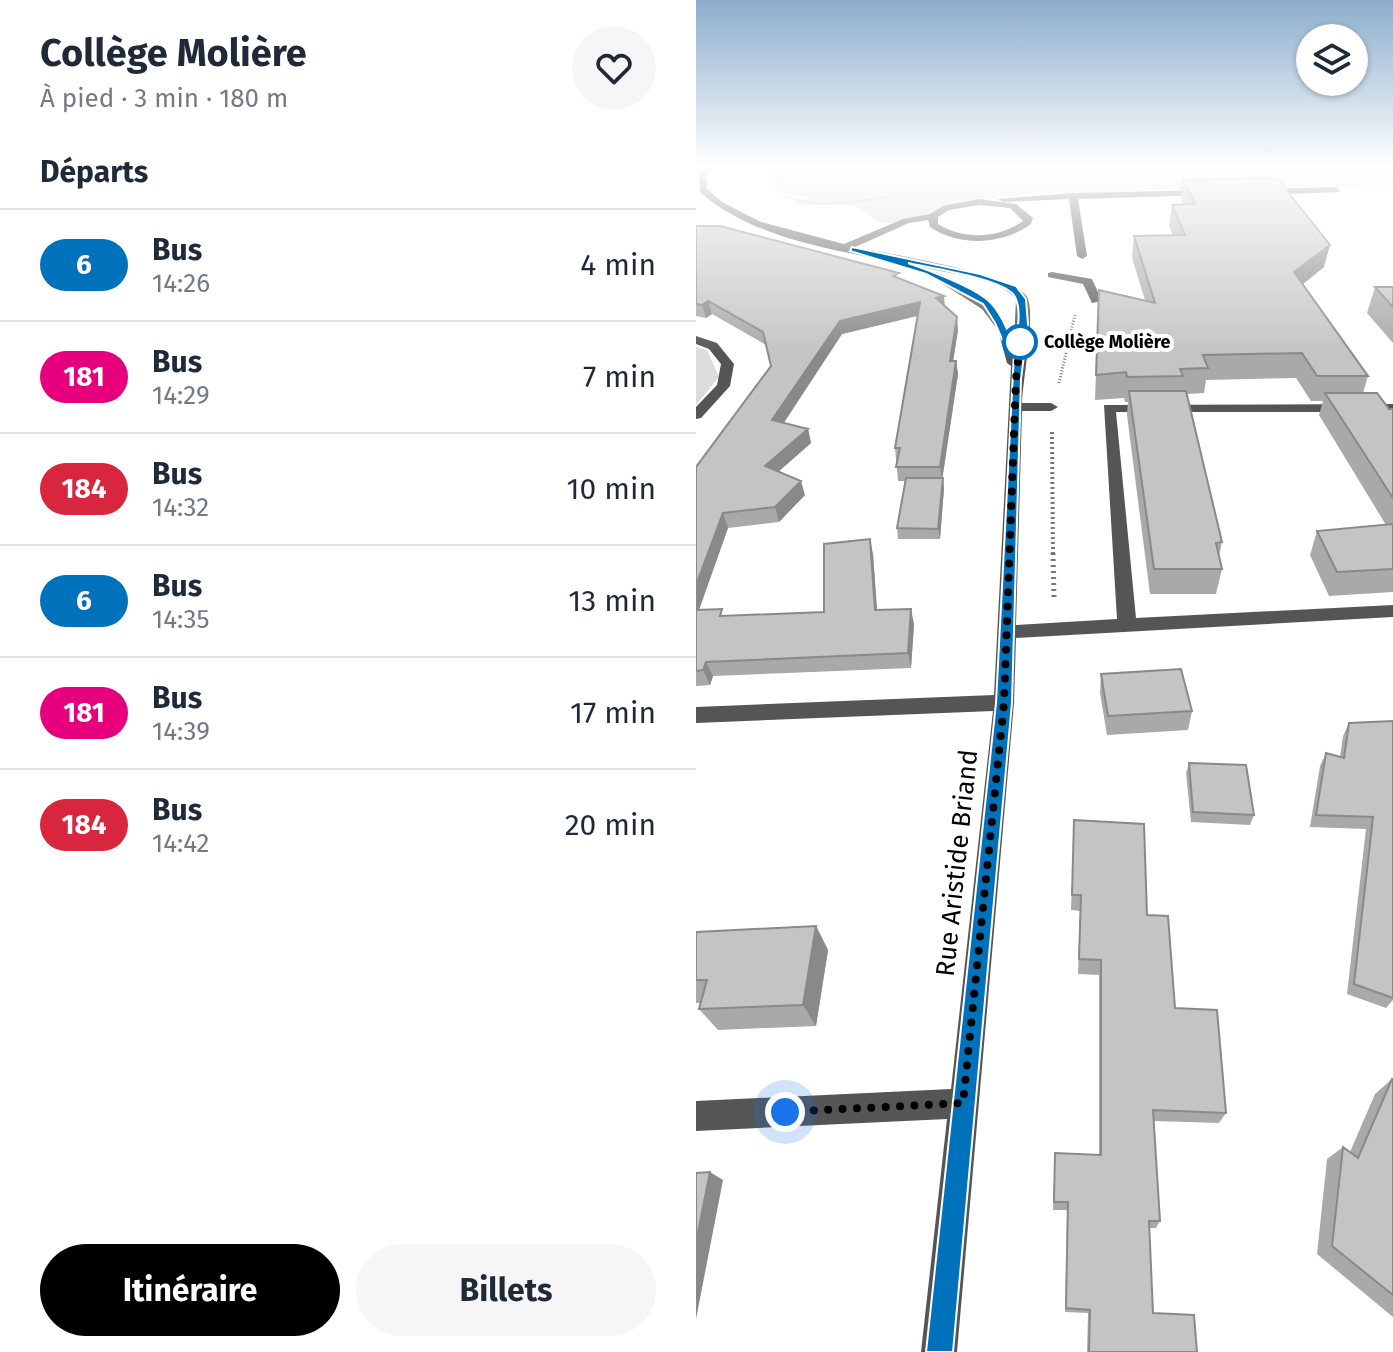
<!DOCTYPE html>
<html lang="fr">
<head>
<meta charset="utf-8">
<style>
	:root { --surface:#fff; --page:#f6f6f7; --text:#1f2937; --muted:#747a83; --line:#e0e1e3; --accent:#000 }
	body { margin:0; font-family:"Fira Sans",sans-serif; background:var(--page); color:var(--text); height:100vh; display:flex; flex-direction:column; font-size:30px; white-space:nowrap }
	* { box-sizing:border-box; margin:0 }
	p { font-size:26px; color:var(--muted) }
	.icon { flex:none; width:44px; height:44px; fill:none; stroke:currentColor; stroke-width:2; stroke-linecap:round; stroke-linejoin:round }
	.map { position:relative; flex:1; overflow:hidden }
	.details { display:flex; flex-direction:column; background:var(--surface); width:696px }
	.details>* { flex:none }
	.badge { padding:0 16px; border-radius:26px; font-size:28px; line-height:52px }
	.tools { position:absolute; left:600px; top:24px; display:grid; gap:16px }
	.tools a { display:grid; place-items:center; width:72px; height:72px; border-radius:50%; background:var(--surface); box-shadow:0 2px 6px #0004; font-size:40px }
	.you { position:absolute; width:40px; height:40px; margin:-20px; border:6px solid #fff; border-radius:50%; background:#1a73e8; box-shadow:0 0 0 12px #1a73e833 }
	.map>.badge { position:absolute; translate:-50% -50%; box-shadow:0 0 0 4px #fff }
	h2 { padding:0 40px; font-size:30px; line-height:72px }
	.round { display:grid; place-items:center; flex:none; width:84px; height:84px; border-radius:42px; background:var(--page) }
	.overview { display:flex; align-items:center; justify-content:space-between; height:136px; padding:0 40px }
	h1 { font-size:38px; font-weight:700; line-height:60px }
	.button { display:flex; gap:16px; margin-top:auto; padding:16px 40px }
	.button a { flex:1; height:92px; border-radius:48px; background:var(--accent); color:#fff; font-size:32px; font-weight:700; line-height:92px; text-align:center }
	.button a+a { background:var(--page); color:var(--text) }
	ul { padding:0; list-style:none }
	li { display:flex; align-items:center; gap:24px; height:112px; padding:0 40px; border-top:2px solid var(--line) }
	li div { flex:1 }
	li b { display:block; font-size:30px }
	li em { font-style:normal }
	li .badge { min-width:88px; font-weight:700; text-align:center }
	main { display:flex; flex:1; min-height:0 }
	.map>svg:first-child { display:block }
	.green { fill:#dcdcdc }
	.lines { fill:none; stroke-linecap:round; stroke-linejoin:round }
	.path-far3 { stroke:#777; stroke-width:2; stroke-dasharray:1 2; stroke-linecap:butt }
	.path-far2 { stroke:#777; stroke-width:3; stroke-dasharray:1 2; stroke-linecap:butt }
	.path-far1 { stroke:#777; stroke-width:4; stroke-dasharray:2 3; stroke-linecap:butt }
	.path { stroke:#777; stroke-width:5; stroke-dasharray:2 4; stroke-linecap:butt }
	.minor { fill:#555; fill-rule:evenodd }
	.wall { fill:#a9a9a9 }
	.shaded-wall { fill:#898989 }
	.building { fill:#c4c4c4; stroke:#898989; stroke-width:2 }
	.line { fill:#0072bc; stroke:#fff; stroke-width:2; fill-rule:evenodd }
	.walk { stroke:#000; stroke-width:8; stroke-dasharray:0 14.4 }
	.stop-dot { fill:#fff; stroke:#0072bc; stroke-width:4 }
	.labels { text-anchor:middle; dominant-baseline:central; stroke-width:8; stroke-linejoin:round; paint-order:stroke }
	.far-stop-label { font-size:18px; font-weight:bold; fill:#000; stroke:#fff; text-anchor:start }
	.near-street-label { font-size:26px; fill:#000; stroke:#fff }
</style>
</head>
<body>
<main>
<section class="details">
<div class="overview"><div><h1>Collège Molière</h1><p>À pied · 3 min · 180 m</p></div><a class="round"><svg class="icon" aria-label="heart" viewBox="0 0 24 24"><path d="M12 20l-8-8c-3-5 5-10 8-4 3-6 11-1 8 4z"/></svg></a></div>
<h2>Départs</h2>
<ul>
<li><span class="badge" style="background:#0072bc;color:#fff">6</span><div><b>Bus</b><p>14:26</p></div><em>4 min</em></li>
<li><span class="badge" style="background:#e6007e;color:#fff">181</span><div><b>Bus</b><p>14:29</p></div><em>7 min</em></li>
<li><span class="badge" style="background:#d7263d;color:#fff">184</span><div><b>Bus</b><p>14:32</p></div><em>10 min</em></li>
<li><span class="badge" style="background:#0072bc;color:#fff">6</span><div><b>Bus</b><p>14:35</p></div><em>13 min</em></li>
<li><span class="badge" style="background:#e6007e;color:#fff">181</span><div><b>Bus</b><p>14:39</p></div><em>17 min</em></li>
<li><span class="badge" style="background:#d7263d;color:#fff">184</span><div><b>Bus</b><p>14:42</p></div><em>20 min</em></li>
</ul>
<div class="button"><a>Itinéraire</a><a>Billets</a></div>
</section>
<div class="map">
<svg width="697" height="1352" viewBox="0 0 697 1352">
	<rect width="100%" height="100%" fill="#fff"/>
	<path class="green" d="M72,165H697V185L332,193L275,202L198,223L181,222C152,190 130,213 95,203L115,198L87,193L75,182Z
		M0,347L11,350L23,377L0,405Z"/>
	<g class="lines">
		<path class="path-far3" d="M94,165L81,186L83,194C118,210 155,202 192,197
			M512,166L551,165"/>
		<path class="path-far2" d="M363,383L379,315"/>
		<path class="path-far1" d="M356,432L357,555"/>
		<path class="path" d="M357,553L358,598"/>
		<path class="minor" d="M8,165H16L11,176V189L26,202L65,222L148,244L207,219L234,214L247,206L283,199L320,204L337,218L335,224C306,245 264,247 234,227L232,220L213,223L159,247C188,253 322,274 332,299C339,319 327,378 326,403H355L362,407L355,411H326L320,625L421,619L408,405L697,404V412H420L440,618L697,605V617L320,638L318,703L261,1352H225L251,1119L0,1131V1101L255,1089L297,711L0,723V707L298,695L315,366L311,363L302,330L286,309L231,274L240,272C275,288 304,305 318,342L320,299C303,278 261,275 235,269C160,253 62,244 4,192L3,176ZM283,205L314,208L327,221C302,239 268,240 242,224V217L253,210Z
			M641,187L644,192L564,195L559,192L564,189Z
			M512,190L515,195L382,199L391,256L386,259L381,256L373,199L307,202L302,199L377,193Z
			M356,272L396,279L406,301L396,303L387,284L352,277V273Z
			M0,336L21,343L38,364L34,386L5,418L0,419V407L21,385L25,364L13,349L0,344Z"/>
	</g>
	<path class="wall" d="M487,180L628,267L607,284L672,376L667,393L693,409H697V592L633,596L614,555L621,531L690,525L623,415L627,401H615L600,378L510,380L508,393L491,394L526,542L523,556L526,569L520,594H454L431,415L432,402H429L428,398L399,400L403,290L449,300L436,258L438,236L477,235L473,226L476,205L487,204L485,200Z
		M0,226L204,279L249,306L262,330L257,361H260L262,374L246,478L248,488L244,539H202L201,528L209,481H202L199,448L221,316L146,334L88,423L112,429L115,443L83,471L109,495L83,522L32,528L3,610L29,616L128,612L177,554L181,610L218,624L215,668L17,676L14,685L0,686V467L75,366L70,345L16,314L10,318L0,316Z
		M679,287H697V343L671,313Z
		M405,674L496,711L492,730L411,735L404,693Z
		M697,721V1000L690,1008L651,994L670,829L614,827L624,766L630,753L644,757L647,736L653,723Z
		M493,763L558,815L554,825L495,822L490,773Z
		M378,820L451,915L479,1008L530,1113L523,1123L458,1121L464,1221L460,1228H453L457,1313L501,1352H391L392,1313L369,1312L371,1210H357L359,1153L403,1155V975L382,974L384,911L375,910Z
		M120,926L132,950L120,1026L22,1030L3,1009L5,1003H0V932Z
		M696,1079L697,1080V1317L621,1254L631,1159L647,1147L654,1152L679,1094Z"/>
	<path class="shaded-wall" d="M634,245L628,267L593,295L598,272Z
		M248,296L249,309L240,298Z
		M12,301L16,314L10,318L6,305Z
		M224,302L225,315L146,334L80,434L76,420L144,321Z
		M261,317L262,330L255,374L254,361Z
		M260,361L262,374L246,481L244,467Z
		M112,429L115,443L73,480L69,466Z
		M247,478L248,488L244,539L242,529Z
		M105,481L109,495L83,522L79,507Z
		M27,513L32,528L0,618V585Z
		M174,539L177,554L182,625L179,610Z
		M215,609L218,624L215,668L212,653Z
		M10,662L17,676L14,685L7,670Z
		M120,926L132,950L120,1026L107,1005Z
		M14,1172L27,1180L0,1319V1242Z"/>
	<path class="building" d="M581,178L634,245L598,272L672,376H621L606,353L507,355L512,368L484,369L487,376L431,377L430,372L400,375L403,290L459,303L438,236L489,235L476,205L500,204L487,180Z
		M0,226H24L203,273L197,276L248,296L240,298L261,317L254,361H260L244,467H200L204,448H199L224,302L144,321L76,420L112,429L69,466L105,481L79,507L27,513L0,585V467L75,366L67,332L12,301L6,305L0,304Z
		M679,287H697V307Z
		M433,391H490L526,542L520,543L526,569H458Z
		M629,393H681L693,409H697V498Z
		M210,478H247L242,529L201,528Z
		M697,524V569L641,572L621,531Z
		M174,539L179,610L215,609L212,653L10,662L7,670L0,671V610L26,609L24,616L128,612V544Z
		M485,669L496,711L412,716L405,674Z
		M697,721V998L658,984L677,817L620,815L630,753L648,758L653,723Z
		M493,763L550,765L558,815L497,812Z
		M378,820L448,824L451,915L472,916L479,1008L521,1010L530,1113L457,1110L464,1221H453L457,1313L498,1315L501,1352H393L394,1310L370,1308L372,1202H358L359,1153L405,1155V960L383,959L385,895H376Z
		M120,926L107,1005L3,1009L11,980H0V932Z
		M696,1079L697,1080V1295L636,1246L647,1147L662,1158Z
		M14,1172L0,1242V1173Z"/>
	<linearGradient id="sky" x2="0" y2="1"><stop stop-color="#8cadcc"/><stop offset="0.47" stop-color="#fff"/><stop offset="1" stop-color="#fff" stop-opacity="0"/></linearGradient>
	<rect width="697" height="354" fill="url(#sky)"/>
	<path class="line" d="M156,247L284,274L320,286L330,299L332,324L325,379L316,703L257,1352H230L300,703L318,353L311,351L299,323L287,304L230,274L154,251ZM212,263C233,268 310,279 319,297C326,311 321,333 319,347C312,332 306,314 294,302C279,287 232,270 212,263Z"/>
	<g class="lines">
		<path class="walk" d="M89,1112L267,1103L308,703L320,379L324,342"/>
	</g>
	<circle class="stop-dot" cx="324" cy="342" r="16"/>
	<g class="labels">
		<g class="far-stop-label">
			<text x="348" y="342">Collège Molière</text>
		</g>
		<g class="near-street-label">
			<text transform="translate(261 863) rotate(-84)">Rue Aristide Briand</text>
		</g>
	</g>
</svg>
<div class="tools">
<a><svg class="icon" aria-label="layers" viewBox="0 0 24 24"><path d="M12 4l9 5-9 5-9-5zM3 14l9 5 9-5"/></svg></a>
</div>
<div class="you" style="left:89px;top:1112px"></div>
</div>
</main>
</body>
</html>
